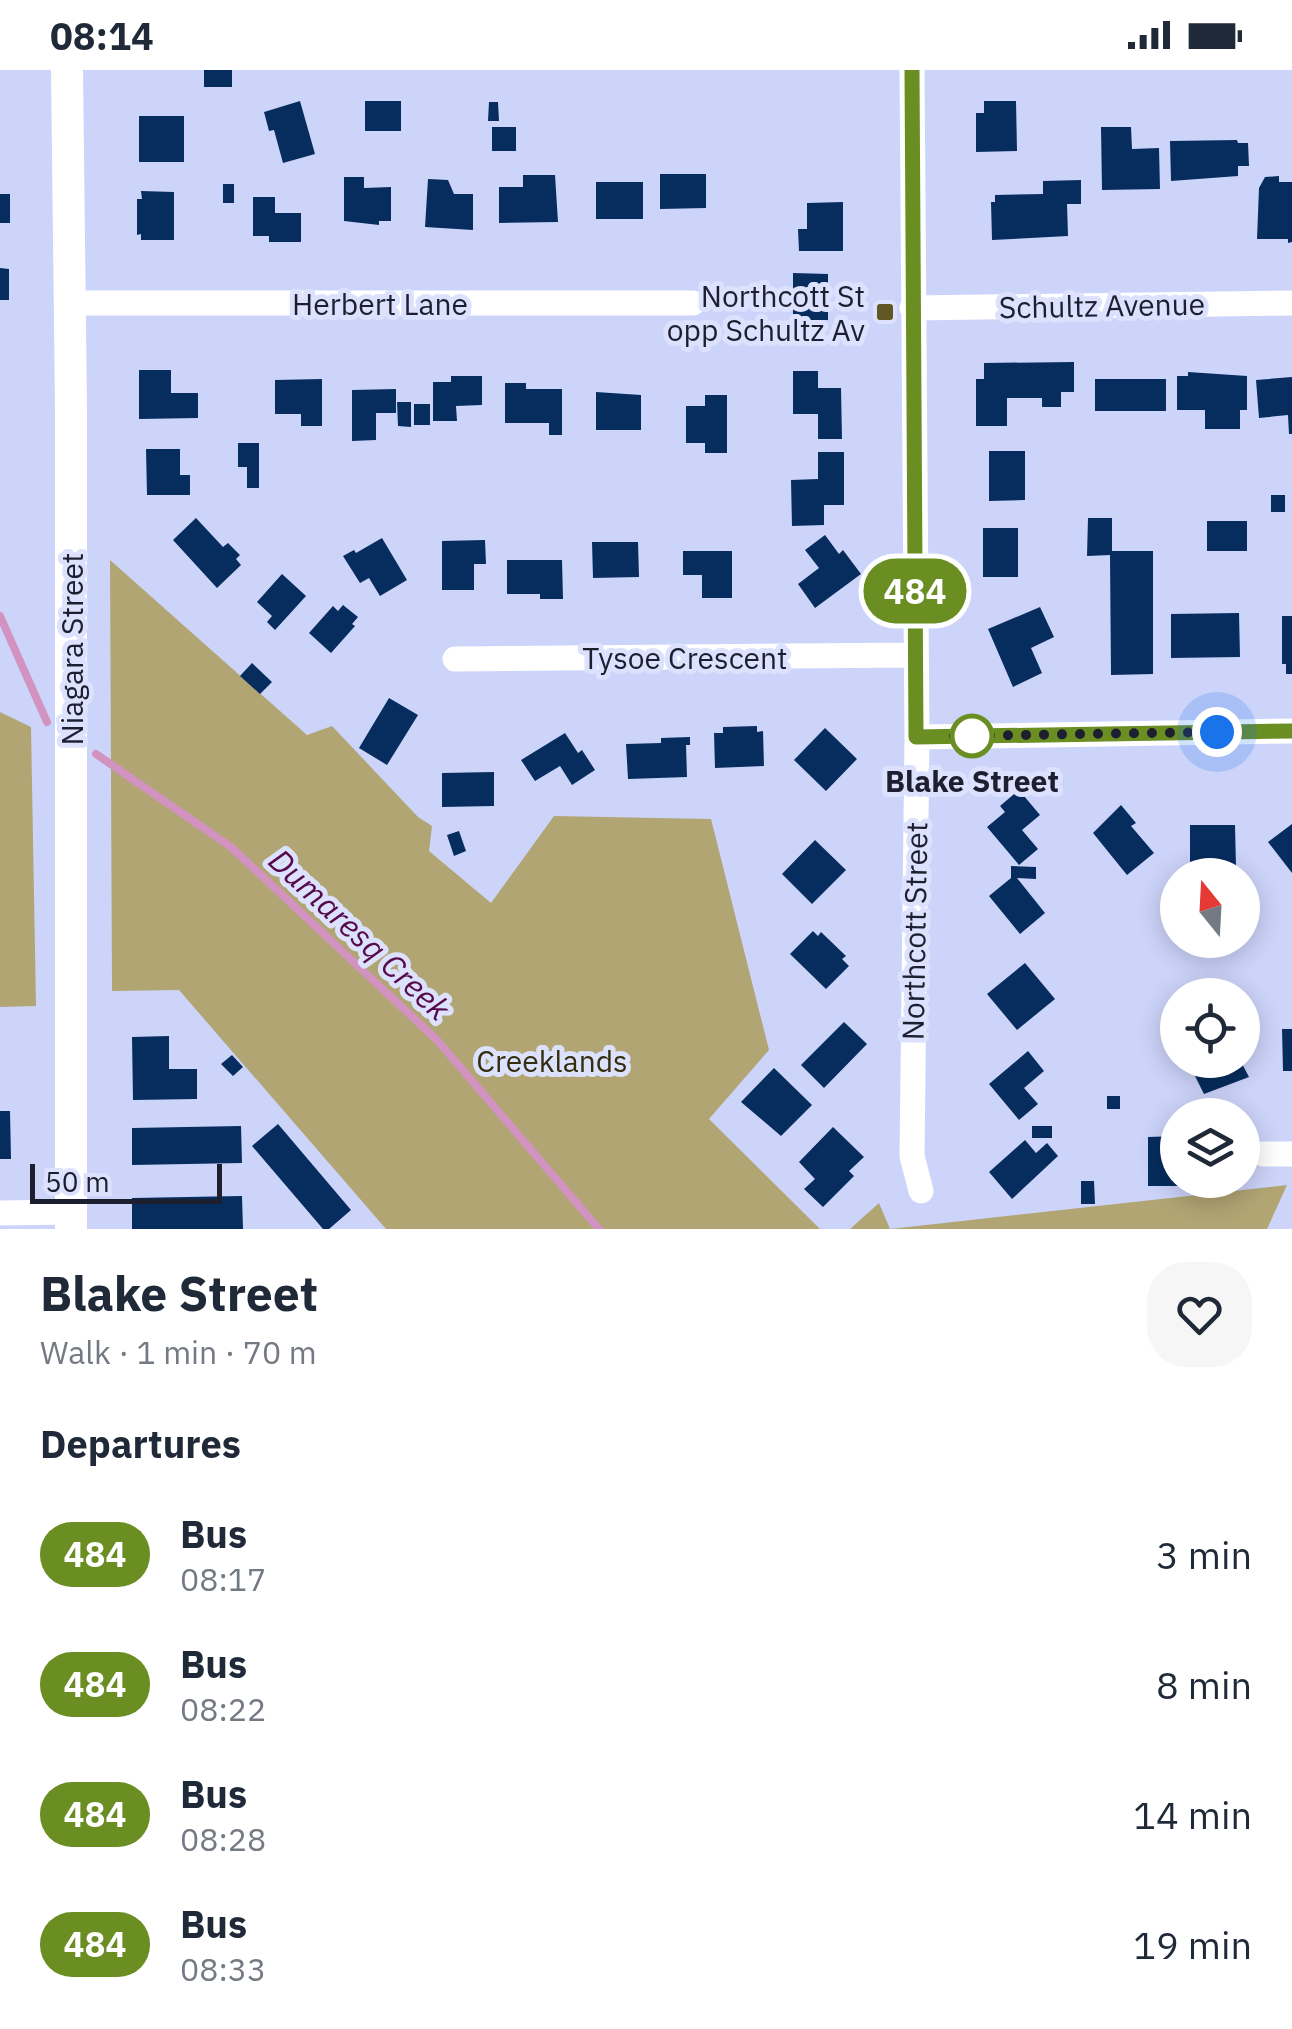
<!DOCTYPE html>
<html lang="en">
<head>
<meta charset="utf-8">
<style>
	:root { --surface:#fff; --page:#f6f6f7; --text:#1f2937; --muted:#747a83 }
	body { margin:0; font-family:"IBM Plex Sans",sans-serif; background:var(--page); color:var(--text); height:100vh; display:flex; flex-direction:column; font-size:38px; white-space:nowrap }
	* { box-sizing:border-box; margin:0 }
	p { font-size:32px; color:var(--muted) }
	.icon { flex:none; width:55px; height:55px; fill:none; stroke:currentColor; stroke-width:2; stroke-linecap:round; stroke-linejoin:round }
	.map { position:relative; height:1159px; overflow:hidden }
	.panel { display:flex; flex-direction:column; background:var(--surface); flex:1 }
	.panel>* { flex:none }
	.badge { padding:0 20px; border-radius:32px; font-size:35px; line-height:65px }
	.needle { width:65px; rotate:342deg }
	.tools { position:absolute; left:1160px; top:788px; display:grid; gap:20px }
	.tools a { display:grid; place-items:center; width:100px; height:100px; border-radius:50%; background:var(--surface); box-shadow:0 5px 25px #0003; font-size:50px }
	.scale { position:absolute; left:30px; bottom:25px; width:192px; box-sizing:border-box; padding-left:10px; border:5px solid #1d1f30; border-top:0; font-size:28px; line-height:35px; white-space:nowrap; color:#1d1f30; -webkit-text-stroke:8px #dce2fe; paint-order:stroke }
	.you { position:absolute; width:50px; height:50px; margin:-25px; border:8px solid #fff; border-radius:50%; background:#1a73e8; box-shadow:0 0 0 15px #1a73e833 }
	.map>.badge { position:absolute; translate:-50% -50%; box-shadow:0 0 0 5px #fff }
	h2 { padding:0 40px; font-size:38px; line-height:90px }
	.round { display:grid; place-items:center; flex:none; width:105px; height:105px; border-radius:40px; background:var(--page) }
	.headline { display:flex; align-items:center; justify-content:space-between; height:170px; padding:0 40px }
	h1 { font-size:48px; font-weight:700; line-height:75px }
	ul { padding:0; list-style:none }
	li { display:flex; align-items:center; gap:30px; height:130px; padding:0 40px }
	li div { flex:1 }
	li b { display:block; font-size:38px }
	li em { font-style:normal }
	li .badge { min-width:110px; font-weight:700; text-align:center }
	.status { display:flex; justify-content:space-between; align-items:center; height:70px; padding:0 50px; background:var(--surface); direction:ltr }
	.status svg { height:28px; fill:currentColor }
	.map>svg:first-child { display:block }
	.green { fill:#b1a574 }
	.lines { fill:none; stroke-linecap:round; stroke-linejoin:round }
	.stream { stroke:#d293c1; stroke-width:8 }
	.building { fill:#062d5e }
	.minor { stroke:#fff; stroke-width:25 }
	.tertiary { stroke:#fff; stroke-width:32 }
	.line-casing { stroke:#fff; stroke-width:22 }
	.line { stroke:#6b8e23; stroke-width:15 }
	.walk { stroke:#1d1f30; stroke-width:10; stroke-dasharray:0 18 }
	.poi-dot { fill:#635723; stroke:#dce2fe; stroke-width:4 }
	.stop-dot { fill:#fff; stroke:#6b8e23; stroke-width:5 }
	.labels { text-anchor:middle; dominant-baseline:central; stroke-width:10; stroke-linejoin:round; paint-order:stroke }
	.poi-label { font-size:30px; fill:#1d1f30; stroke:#dce2fe; text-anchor:end }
	.street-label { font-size:30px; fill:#1d1f30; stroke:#dce2fe }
	.stop-label { font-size:30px; font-weight:bold; fill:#1d1f30; stroke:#dce2fe }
	.park-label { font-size:30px; fill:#352d0c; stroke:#dce2fe }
	.water-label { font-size:32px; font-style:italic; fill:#560a49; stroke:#dce2fe }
</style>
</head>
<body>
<div class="status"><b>08:14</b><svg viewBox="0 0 49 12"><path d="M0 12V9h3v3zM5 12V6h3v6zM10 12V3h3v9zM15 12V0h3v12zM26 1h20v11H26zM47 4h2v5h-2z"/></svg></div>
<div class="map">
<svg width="1292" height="1159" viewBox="0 0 1292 1159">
	<rect width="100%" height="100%" fill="#cdd4fa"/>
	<path class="green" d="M110,490L307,665L332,656L418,747L432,756L429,781L491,833L554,746L711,749L769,980L709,1049L820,1159H386L179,920L112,921Z
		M0,642L31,657L36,936L0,937Z
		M1287,1115L1267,1159H850L879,1133L890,1159Z"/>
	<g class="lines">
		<path class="stream" d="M0,546L47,652
			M96,684L231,777L437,970L599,1159"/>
	</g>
	<path class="building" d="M204,0H232V17H204Z
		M300,31L315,84L283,93L274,60L269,61L264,42Z
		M365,31H401V61H365Z
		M984,31H1016L1017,81L976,82V43H984Z
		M489,32H498L499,51H488Z
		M139,46H184V92H139Z
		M492,57H516V81H492Z
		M1101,57H1131L1132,79L1159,78L1160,119L1102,120Z
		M1237,70L1238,73H1248L1249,96H1238V106L1171,111L1170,71Z
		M660,104H706V138L660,139Z
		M523,105H555L558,152L499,153V117H523Z
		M1279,106V112H1292V172L1288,173V169H1257L1259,118L1265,107Z
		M344,107H364V118L391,117V151H379V155L344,151Z
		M428,109L448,110L454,124H473V160L425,157Z
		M1081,110V134H1067L1068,166L992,170L991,132H995V125L1043,124V111Z
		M596,112H643V149H596Z
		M223,114H234V133H223Z
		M141,121L174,122V170H141V164L137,165V129H142Z
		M0,124H10V153H0Z
		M253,127H275V143H301V172H269V166H253Z
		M843,132V181H799L798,159H807V133Z
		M0,198L9,199V230H0Z
		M793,203L828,204V250L793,251Z
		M1074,292V322H1061V337H1042V328H1007V356H976V309H984V293Z
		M139,300H171V323H198V348L139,349Z
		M793,301H818V318H841L842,369H818V344H793Z
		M1188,302L1247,306V340H1240V359H1205V340H1177V306H1188Z
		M451,306H482V335L456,336L457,351H433V312H451Z
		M1292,307V364H1289L1288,345L1259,348L1256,310Z
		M322,309V356H301V344H275V310Z
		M1095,309H1166V341H1095Z
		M505,313H526V319H562V365H549V353H505Z
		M396,319V343H376V370L352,371V320Z
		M596,322L641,325V360H596Z
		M705,325H727V383H705V373H686V336H705Z
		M397,332H411V357L398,356Z
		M414,334H430V355H414Z
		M238,373H259V418H247V397H238Z
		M146,379H180V405H190V425H147Z
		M989,381H1025V430L989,431Z
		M818,382H844V435H824V455L792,456L791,410L818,409Z
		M1271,425H1285V442H1271Z
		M196,448L223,477L228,473L240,485L236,489L241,495L217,518L173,470Z
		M1088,448H1112V481H1153V604L1111,605L1110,485L1087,486Z
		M1207,451H1247V481H1207Z
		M983,458H1018V507H983Z
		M825,465L839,484L843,480L861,504L815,538L798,514L819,498L805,480Z
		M382,468L407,510L380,526L369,508L360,513L343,486L354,480L356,483Z
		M485,470L486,494H474V520H442V471Z
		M592,472H638L639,507L593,508Z
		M683,481H732V528H702V505H683Z
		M507,490H562L563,529H540V524H507Z
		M282,504L306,526L275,560L267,552L272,546L257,532Z
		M343,535L358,547L352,554L355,556L331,583L309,563L333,536L338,541Z
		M1040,537L1054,567L1031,578L1042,603L1013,617L988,559Z
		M1239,543L1240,587L1171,588V544Z
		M1282,546H1292V604H1286V594H1282Z
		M252,593L272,612L260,624L240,606Z
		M389,628L418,645L387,695L359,678Z
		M757,656V662L763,661L764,696L715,698L714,663H723V657Z
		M825,658L857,689L826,721L794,690Z
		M565,663L578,683L582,680L595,700L572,715L560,696L535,711L521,690Z
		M690,667V675H686L687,707L628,709L626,674L661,673V668Z
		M494,702V736L442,737V703Z
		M1019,720L1040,745L1022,760L1038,779L1019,795L987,757L1005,742L1000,736Z
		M1121,735L1136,753L1131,756L1154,783L1127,805L1093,763Z
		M1292,754V803L1268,772Z
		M1190,755H1235L1236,797L1190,798Z
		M459,761L466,781L454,786L447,765Z
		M815,770L846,800L812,834L782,804Z
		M1011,796L1036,797V809L1017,808L1045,843L1020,864L989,826L1011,808Z
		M813,861L818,866L821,862L846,886L842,889L849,896L826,919L790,884Z
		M1025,893L1055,929L1017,960L987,924Z
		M844,952L867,974L824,1018L801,995Z
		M1282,959H1292V1001H1283Z
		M169,966V999H197V1029L133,1030L132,967Z
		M1028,981L1044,1001L1024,1018L1038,1034L1019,1050L989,1014Z
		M232,985L243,997L233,1006L221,994Z
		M1197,990H1240L1249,1007L1204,1024L1189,994Z
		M774,998L812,1035L781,1066L741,1032Z
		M1107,1026H1120V1039H1107Z
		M0,1041H10L11,1089H0Z
		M278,1054L351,1140L329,1159H323L252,1076Z
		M241,1056L242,1093L132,1095V1058Z
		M1032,1056H1052V1068H1032Z
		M833,1057L864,1087L849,1101L854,1106L823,1137L804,1119L815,1109L799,1092Z
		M1178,1066V1110H1180V1116H1148V1067Z
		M1025,1070L1036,1083L1047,1073L1058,1086L1012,1129L989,1102Z
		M1081,1111H1094L1095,1134H1081Z
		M242,1126L243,1159H132V1128Z"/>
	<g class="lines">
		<path class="minor" d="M912,0L917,667L912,1086L921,1121
			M67,233H693
			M912,238L1292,233
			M455,589L916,585
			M917,667L1292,661
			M1263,1084H1292
			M0,1143L71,1142"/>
		<path class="tertiary" d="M67,0L71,339V1159"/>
	</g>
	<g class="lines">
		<g class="line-casing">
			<path id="line" d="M912,0L916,667L1292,661"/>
		</g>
		<use href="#line" class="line"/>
		<path class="walk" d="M972,666H954L1217,662"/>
	</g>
	<rect class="poi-dot" x="875" y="232" width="20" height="20" rx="5"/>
	<circle class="stop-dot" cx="972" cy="666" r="20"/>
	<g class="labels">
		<g class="poi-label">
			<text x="865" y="225">Northcott St<tspan x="865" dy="34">opp Schultz Av</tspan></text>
		</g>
		<g class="street-label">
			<text x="380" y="233">Herbert Lane</text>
			<text transform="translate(1102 235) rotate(-1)">Schultz Avenue</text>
			<text transform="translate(71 579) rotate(-90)">Niagara Street</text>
			<text x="685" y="587">Tysoe Crescent</text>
			<text transform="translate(914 861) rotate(-89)">Northcott Street</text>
		</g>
		<g class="stop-label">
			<text x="972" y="710">Blake Street</text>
		</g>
		<g class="park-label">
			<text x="552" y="990">Creeklands</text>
		</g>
		<g class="water-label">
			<text transform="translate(360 864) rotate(43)">Dumaresq Creek</text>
		</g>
	</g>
</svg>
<div class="tools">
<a><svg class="needle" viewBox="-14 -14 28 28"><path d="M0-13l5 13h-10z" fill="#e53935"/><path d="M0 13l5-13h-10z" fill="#747a83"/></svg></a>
<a><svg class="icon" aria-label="locate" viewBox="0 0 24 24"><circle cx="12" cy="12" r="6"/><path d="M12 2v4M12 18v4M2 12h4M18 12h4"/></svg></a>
<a><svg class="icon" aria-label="layers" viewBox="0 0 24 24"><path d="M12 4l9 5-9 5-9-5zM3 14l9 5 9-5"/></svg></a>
</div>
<div class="scale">50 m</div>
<div class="you" style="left:1217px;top:662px"></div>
<b class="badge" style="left:915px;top:521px;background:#6b8e23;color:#fff">484</b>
</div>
<section class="panel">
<div class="headline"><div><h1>Blake Street</h1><p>Walk · 1 min · 70 m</p></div><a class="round"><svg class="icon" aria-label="heart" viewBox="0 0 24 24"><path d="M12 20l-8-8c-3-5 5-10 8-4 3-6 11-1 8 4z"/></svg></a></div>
<h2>Departures</h2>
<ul>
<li><span class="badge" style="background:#6b8e23;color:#fff">484</span><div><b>Bus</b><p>08:17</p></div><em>3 min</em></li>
<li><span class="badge" style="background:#6b8e23;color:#fff">484</span><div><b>Bus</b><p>08:22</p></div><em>8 min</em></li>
<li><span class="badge" style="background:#6b8e23;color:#fff">484</span><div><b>Bus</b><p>08:28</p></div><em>14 min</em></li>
<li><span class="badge" style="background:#6b8e23;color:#fff">484</span><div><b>Bus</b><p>08:33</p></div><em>19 min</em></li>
</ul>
</section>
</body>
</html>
